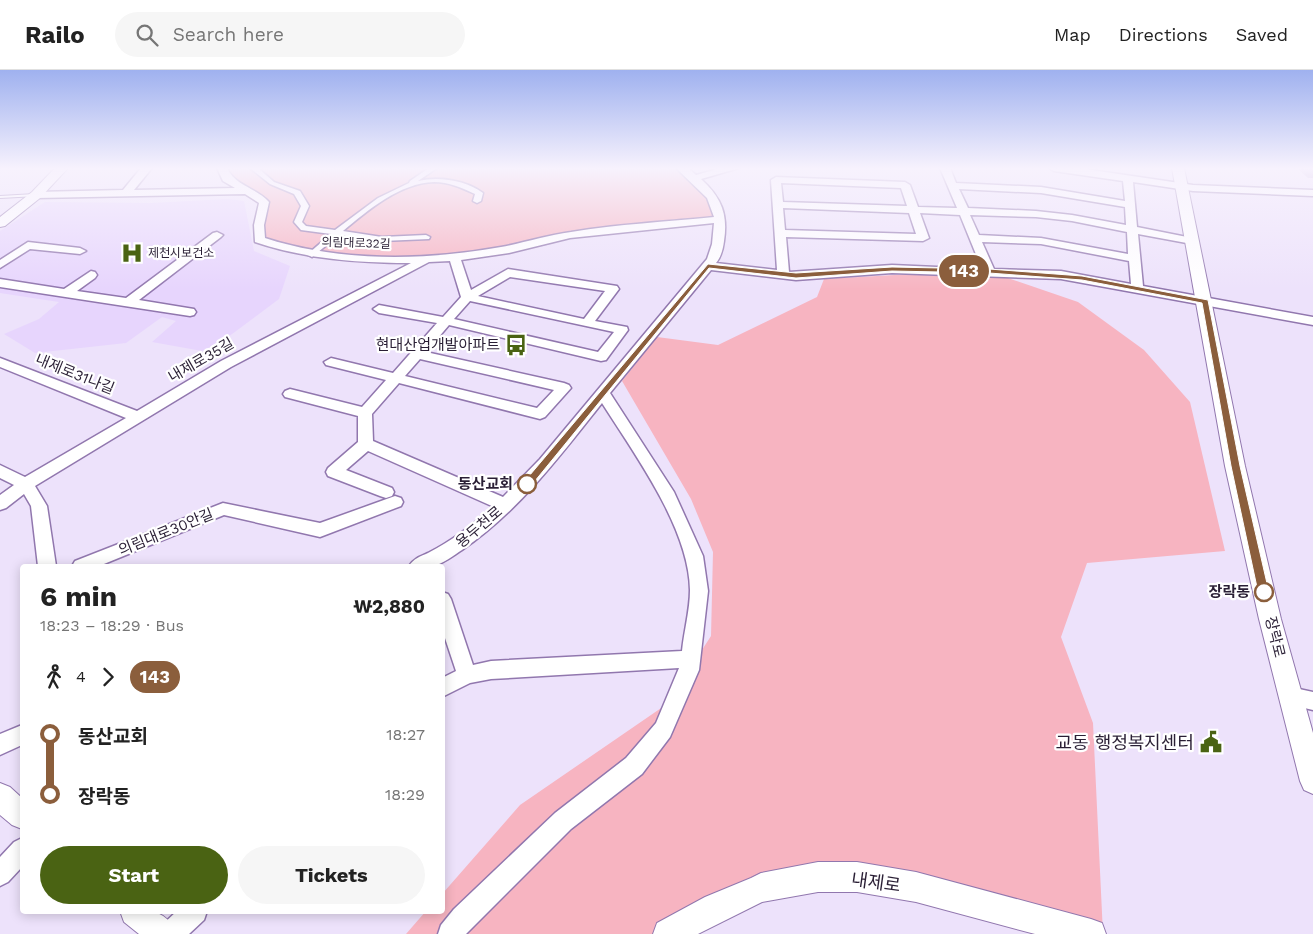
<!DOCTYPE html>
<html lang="en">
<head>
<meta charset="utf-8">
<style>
	:root { --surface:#fff; --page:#f6f6f6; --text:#222; --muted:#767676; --line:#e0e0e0; --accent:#4a6313 }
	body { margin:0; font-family:"Work Sans","Noto Sans KR",sans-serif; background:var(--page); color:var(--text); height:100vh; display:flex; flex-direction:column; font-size:19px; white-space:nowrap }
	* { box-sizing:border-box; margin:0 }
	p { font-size:16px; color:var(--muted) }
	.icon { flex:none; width:28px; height:28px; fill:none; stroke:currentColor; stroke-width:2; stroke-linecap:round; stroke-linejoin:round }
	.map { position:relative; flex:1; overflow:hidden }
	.details { position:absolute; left:20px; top:494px; width:425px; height:350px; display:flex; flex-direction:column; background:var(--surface); border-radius:5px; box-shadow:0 2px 12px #0003 }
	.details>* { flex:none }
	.badge { padding:0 10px; border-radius:16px; font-size:18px; line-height:32px }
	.map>.badge { position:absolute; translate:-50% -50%; box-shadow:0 0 0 2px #fff }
	.legs { display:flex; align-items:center; gap:8px; height:55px; padding:0 20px; font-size:16px }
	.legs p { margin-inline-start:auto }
	.head { display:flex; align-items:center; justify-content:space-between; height:85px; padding:0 20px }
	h1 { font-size:28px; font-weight:700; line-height:38px }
	.cta { display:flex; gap:10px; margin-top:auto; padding:10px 20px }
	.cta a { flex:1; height:58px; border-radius:30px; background:var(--accent); color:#fff; font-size:20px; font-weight:700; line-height:58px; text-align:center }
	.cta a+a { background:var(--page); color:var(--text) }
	ul { padding:0 20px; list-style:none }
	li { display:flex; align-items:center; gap:18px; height:60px; font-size:19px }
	li i { display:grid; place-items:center; width:8px; height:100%; margin:0 6px; background:currentColor }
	li i::after { content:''; width:12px; height:12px; margin:-6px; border:4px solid; border-radius:50%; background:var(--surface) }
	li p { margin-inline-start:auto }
	li:first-child i { background:linear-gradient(#0000 50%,currentColor 0) }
	li:last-child i { background:linear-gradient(currentColor 50%,#0000 0) }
	header { display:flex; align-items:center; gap:30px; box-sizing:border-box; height:70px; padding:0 25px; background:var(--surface); border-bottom:1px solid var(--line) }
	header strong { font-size:24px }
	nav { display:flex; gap:28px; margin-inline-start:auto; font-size:18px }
	.search { width:350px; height:45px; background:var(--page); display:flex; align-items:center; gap:12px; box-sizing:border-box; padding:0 18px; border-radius:28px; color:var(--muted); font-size:19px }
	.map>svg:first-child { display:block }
	.built { fill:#e7d5fd }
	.green { fill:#f7b4c1 }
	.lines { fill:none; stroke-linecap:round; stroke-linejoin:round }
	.service-casing { stroke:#9177ae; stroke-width:2 }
	.pedestrian-casing { stroke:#9177ae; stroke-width:3 }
	.minor-casing { stroke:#9177ae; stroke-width:3 }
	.tertiary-casing { stroke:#9177ae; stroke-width:2 }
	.service { fill:#fff; fill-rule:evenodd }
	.pedestrian { fill:#fff; fill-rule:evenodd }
	.minor { fill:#fff; fill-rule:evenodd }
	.tertiary { fill:#fff; fill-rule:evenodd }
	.wall { fill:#b59dcf }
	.line-1 { fill:#8b5e3c; stroke:#fff }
	.stop-1-dot { fill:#fff; stroke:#8b5e3c; stroke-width:2.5 }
	.labels { text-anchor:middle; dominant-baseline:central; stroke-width:4.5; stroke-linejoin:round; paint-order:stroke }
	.far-street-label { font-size:12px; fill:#2a1f35; stroke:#fff }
	.far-poi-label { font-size:12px; fill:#2a1f35; stroke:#fff; text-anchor:start }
	.poi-label { font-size:15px; fill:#2a1f35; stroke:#fff; text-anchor:end }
	.street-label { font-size:15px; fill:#2a1f35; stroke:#fff }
	.stop-label { font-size:15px; font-weight:bold; fill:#2a1f35; stroke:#fff; text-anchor:end }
	.near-poi-label { font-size:18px; fill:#2a1f35; stroke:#fff; text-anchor:end }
	.near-street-label { font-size:18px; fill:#2a1f35; stroke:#fff }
</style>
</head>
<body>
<header>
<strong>Railo</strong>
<div class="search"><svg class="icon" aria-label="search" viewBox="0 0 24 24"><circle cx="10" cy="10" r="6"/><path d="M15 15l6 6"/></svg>Search here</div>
<nav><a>Map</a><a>Directions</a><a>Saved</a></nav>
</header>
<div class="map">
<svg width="1313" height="864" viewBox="0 0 1313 864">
	<rect width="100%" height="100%" fill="#ede2fb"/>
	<path class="built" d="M227,129L244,131L254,181L290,196L279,229L224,270L202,281L152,272L176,251L162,247L126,273L35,283L4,264L39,249L59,232L0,223V161L45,132L151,133Z"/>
	<path class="green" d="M676,98C697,113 707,124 717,148C686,151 654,153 623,158C507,177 378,213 264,167V153L267,130L232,108L227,99Z
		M912,204H996L1078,232L1144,280L1190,332L1225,481L1087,493L1061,567L1093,653L1103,864L818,807L687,864H406L426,841H442L443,823L520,735L667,634L711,566L713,482L691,429L622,311L657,267L718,275L817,227L824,209Z"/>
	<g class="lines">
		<g class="service-casing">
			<path id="service" d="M35,124L37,125V126L0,128V126Z"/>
		</g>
		<g class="pedestrian-casing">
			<path id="pedestrian" d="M250,98H258L274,112L300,121L309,136L302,152L306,156L335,160L378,128L409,113L410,111L429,98H437L418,111C438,106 466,110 483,123L481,131L477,133L473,131L475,124C462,118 449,112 434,112C400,113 368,140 343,161L382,167L426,165L430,167L429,169L382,171L339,165L312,187L308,185L309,183L331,164L301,160L294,152L301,136L294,124L270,114Z"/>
		</g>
		<g class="minor-casing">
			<path id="minor" d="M141,98H152L134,120L235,118L223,111L217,98H227C235,116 257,118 269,132L264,155L265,168C339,192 424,191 501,177C524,173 547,165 571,162C618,154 666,152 714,147L707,128L676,98H688L696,105L721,98H739L701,109C722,128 728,145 724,171C723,179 721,187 716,193L777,200L771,110L776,107L905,112L910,115L918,137L957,138L940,98H950L956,113L1041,117L1125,131L1123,111L1054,101L1049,98H1078L1193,115L1313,120V126L1193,121L1133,112L1137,157L1192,168L1198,171L1192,174L1138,164L1143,216L1313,247V255L1061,209L892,203L796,210L711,200L610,323L674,422L703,486L708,521L699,600L670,667L642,704L571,759L466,864H438L441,855L454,839L555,743L626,688L656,653L679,598L491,609L470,613L442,627V608L456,601L442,559V522L448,524L451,529L473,595L491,591L682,581C684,561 690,540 690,520C689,458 635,385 602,333C560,386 519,441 462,480C454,485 442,495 432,496C425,497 416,496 409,496C413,489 421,486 428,483C452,471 473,454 494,437L368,381L346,400L392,418L394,422L392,426L386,428L380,426L328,406L326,402L328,398L358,372V346L285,327L283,324L285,321L290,319L362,337L386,310L326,295L324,292L331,288L393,303L437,253L379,243L373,239L379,235L443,247L461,227L450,191L429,192L231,297L35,416L47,436L56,496H38L31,436L24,424L6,438L0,440V425L14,415L0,408V395L25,407L126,348L0,297V288L137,341L221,291L411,193C357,193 306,189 255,172L254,155L259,133L245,124L36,128L31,125L36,122L123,120ZM781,113L901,118L907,136L783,132ZM959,119L1041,123L1125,137L1126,155L1072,145L1036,141L968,138ZM783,138L909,143L916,164L785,160ZM920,143L960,145L982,199L892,195L789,202L786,167L923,171L929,168ZM970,145L1036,147L1072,151L1127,162L1128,184L1041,168L979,165ZM714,153L712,174L707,189L540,389L503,427L373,371L372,344L399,313L540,349L545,347L571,318L569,315L564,313L426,282L449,255L601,291L606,290L628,260L627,257L595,251L619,219L617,216L508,199L471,220L461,190L509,183L570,168ZM982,172L1041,174L1129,191L1131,214L1061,201L994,199ZM510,207L605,221L584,249L478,226ZM470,231L614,262L598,282L454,249ZM420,289L554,320L537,338L405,306Z
				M217,162L223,165L221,167L139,230L194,239L196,242L194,245L190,246L0,217V209L64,219L91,201L95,202L97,205L95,208L77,221L126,228L213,163Z
				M28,172L80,178L86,181L80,184L30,179L0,198V190Z
				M395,426L401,428L403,432L401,436L320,467L224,445L99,496H72L75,491L223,433L320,453Z
				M1290,617L1313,622V640L1283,633L1280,626L1283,619Z
				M22,655V675L0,685V664Z
				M22,768V797L8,812L0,816V787L14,772Z
				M177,841H207L204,850L189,864H159L162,855Z"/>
		</g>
		<g class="tertiary-casing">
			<path id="tertiary" d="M55,98H68L40,128L5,156L0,157V147L32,122Z
				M1172,98H1184L1245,396L1281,549L1313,663V724L1304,720L1300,711L1259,549L1225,396Z
				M0,713L10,717L22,728V759L12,755L0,745Z
				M818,792H857L916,802L1091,849L1102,853L1106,864H1035L916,832L857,822H818L762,832L698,864H653L657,853L705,827L751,808L761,803Z
				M120,841C146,841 165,836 177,864H139L124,852Z"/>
		</g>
		<use href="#service" class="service"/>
		<use href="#pedestrian" class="pedestrian"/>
		<use href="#minor" class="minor"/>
		<use href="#tertiary" class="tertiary"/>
	</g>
	<path class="wall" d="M1297,98H1313V108H1308Z"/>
	<linearGradient id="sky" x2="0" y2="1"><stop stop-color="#9fb1ef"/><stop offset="0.45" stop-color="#f7f2fd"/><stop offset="1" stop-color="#f7f2fd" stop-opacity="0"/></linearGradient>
	<rect width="1313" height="219" fill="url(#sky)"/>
	<path class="line-1" d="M708,194L796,203L892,197L989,199L1082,206L1208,230L1240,396L1269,522L1268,526L1264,527L1258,522L1231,396L1202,233L1082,210L989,203L892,201L796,208L709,198L530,417H524V412Z"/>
	<defs>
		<g id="hospital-bare" transform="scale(1.725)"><path d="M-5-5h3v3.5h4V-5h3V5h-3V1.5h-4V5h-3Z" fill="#4a6313" stroke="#fff" stroke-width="2.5" paint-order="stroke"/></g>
		<g id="bus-bare" transform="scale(1.725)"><path d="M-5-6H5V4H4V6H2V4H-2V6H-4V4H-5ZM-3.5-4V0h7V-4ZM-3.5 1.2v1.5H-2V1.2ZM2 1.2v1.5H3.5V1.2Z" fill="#4a6313" stroke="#fff" stroke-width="2.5" paint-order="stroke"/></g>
		<g id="civic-bare" transform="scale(1.725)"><path d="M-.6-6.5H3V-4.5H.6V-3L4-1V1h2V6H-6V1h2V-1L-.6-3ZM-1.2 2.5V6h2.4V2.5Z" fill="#4a6313" stroke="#fff" stroke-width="2.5" paint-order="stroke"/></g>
	</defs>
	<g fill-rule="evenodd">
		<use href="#hospital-bare" x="132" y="183"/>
		<use href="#bus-bare" x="516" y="275"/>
		<use href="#civic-bare" x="1211" y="672"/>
	</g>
	<g class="stop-1-dot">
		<circle cx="527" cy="414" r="9"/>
		<circle cx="1264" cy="522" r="9"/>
	</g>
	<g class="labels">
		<g class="far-street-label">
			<text transform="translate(356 173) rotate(2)">의림대로32길</text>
		</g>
		<g class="far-poi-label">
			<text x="148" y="183">제천시보건소</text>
		</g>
		<g class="poi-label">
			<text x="500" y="275">현대산업개발아파트</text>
		</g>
		<g class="street-label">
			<text transform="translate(201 290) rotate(-30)">내제로35길</text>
			<text transform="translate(75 304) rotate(22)">내제로31나길</text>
			<text transform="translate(479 457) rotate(-40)">용두천로</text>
			<text transform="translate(166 462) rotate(-22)">의림대로30안길</text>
			<text transform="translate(1275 567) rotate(76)">장락로</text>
		</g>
		<g class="stop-label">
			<text x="513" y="414">동산교회</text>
			<text x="1250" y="522">장락동</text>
		</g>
		<g class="near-poi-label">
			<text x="1194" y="672">교동 행정복지센터</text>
		</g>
		<g class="near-street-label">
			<text transform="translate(876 812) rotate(8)">내제로</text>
		</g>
	</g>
</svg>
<b class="badge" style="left:964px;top:201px;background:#8b5e3c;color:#fff">143</b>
<section class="details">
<div class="head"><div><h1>6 min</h1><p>18:23 – 18:29 · Bus</p></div><b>₩2,880</b></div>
<div class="legs"><svg class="icon" aria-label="walk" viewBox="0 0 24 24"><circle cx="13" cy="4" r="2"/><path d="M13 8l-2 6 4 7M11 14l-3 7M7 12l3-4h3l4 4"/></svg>4<svg class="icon" aria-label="forward" viewBox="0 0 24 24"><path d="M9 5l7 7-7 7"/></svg><b class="badge" style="background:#8b5e3c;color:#fff">143</b></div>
<ul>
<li><i style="color:#8b5e3c"></i><b>동산교회</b><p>18:27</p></li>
<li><i style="color:#8b5e3c"></i><b>장락동</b><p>18:29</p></li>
</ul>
<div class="cta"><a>Start</a><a>Tickets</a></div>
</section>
</div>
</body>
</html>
